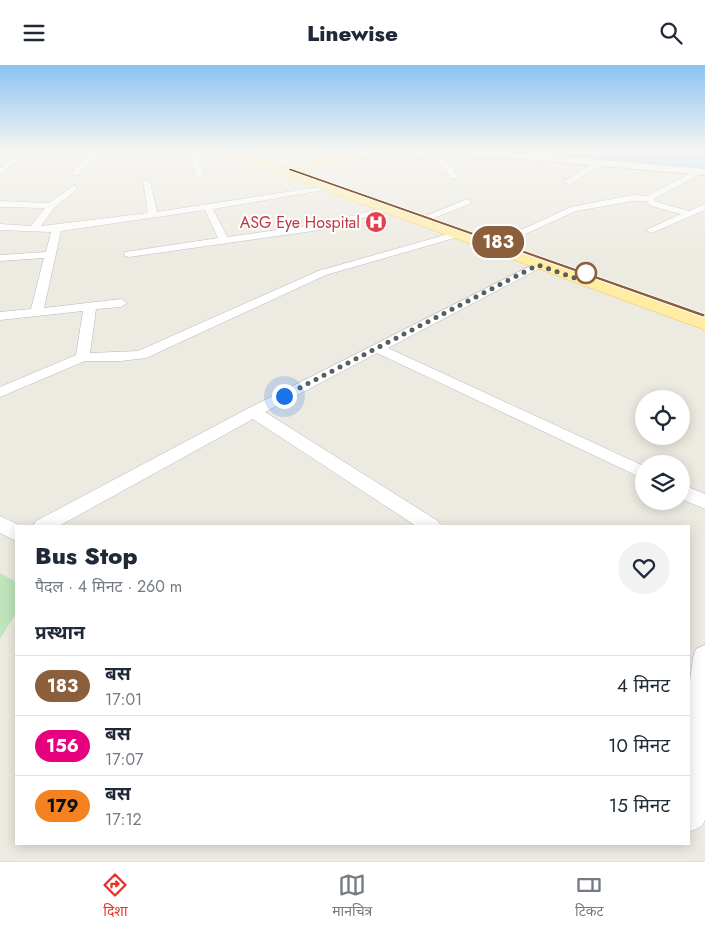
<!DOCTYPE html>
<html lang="hi">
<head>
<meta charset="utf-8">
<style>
	:root { --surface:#fff; --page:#f2f2f3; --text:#1f2937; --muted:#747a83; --line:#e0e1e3; --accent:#ec2f27 }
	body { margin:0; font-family:Jost,"Noto Sans Devanagari",sans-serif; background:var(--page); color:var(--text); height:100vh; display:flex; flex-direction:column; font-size:19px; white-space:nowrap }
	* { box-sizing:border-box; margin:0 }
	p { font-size:16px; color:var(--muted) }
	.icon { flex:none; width:28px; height:28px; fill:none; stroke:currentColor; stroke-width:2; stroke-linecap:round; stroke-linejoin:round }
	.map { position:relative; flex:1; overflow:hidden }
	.drawer { position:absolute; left:15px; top:460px; width:675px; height:320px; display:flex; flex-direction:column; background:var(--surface); border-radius:0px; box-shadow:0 2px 12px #0003 }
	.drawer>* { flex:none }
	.badge { padding:0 10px; border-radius:16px; font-size:18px; line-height:32px }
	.tools { position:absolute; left:635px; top:325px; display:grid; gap:10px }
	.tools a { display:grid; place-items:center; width:55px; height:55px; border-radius:50%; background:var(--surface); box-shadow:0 2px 12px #0003; font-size:25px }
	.you { position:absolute; width:25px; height:25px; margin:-12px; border:4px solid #fff; border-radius:50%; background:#1a73e8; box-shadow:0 0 0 8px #1a73e833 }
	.map>.badge { position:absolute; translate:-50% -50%; box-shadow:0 0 0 2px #fff }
	h2 { padding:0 20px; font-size:19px; line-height:45px }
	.round { display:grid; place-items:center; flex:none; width:52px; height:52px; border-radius:26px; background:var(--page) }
	.overview { display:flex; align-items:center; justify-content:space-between; height:85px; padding:0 20px }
	h1 { font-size:24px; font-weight:800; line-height:38px }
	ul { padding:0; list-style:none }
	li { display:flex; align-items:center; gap:15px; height:60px; padding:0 20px; border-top:1px solid var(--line) }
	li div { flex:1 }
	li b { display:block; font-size:19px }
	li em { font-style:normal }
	li .badge { min-width:55px; font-weight:700; text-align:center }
	header { display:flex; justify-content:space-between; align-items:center; height:65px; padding:0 20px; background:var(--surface); font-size:22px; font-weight:800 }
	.menu { display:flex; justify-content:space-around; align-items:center; height:70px; border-top:1px solid var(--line); background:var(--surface); font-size:14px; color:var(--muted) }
	.menu a { display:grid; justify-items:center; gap:2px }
	.menu .on { color:var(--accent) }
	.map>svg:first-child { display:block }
	.green { fill:#bee5bc }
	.water { fill:#9fd9ff }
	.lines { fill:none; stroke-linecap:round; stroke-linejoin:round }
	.street-casing { stroke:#b4b7bc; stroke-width:1 }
	.secondary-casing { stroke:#b3b7bc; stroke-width:2 }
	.primary-casing { stroke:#f4c053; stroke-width:1 }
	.street { fill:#fff; fill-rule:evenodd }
	.secondary { fill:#fff; fill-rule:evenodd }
	.primary { fill:#ffeda4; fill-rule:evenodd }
	.line { fill:#8b5e3c; stroke:#fff }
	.walk { stroke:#595e62; stroke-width:5; stroke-dasharray:0 9 }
	.stop-dot { fill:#fff; stroke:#8b5e3c; stroke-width:2.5 }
	.labels { text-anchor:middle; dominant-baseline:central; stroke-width:4; stroke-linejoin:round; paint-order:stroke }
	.far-health-label { font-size:16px; fill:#be3a42; stroke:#fff; text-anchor:end }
</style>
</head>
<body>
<header><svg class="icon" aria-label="menu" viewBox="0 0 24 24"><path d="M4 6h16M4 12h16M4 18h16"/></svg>Linewise<svg class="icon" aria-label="search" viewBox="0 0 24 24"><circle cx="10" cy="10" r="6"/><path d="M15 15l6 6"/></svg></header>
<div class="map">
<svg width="705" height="796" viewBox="0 0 705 796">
	<rect width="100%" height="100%" fill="#edeae1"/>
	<path class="green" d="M0,508L16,517V548L0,574Z"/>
	<path class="water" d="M508,86H705V104L626,100Z"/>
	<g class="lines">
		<g class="street-casing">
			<path id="street" d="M23,86H30L0,109V103Z
				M89,86H96L94,90L194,86L197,88L203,110L199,112L195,110L191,90L90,94L79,110H73L72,108Z
				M290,86H337L348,93L341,95L331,88L290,90L257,95L253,93Z
				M469,86C482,86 510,83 520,90L517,92L472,88Z
				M437,90H441L458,111L457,113H451L435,91Z
				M598,96L605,98L570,119L563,117Z
				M698,104L705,106L654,134L657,137L689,146L705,139V145L654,167L651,168L646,165L681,149L651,141L646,136H633L576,146L503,179L499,180L494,177L571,142L633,130L647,131Z
				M143,115L150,117L157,147L325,121L329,123L325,125L213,144L227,172L320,159L387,142L391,145L320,165L129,192L125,191L124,189L125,187L218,173L205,145L61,166L44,243L121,234L127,238L121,242L96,244L90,288L138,286L318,206L452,168L455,167L460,170L458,172L326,210L146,293L121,296H85L0,332V322L76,290L83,246L0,255V247L31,244L44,193L0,196V190L46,187L51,167L0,165V159L31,161L45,143L0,142V136L49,138L73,121H76V125L54,143L41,161L148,148Z
				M467,134L470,135V139L431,154H425L423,152Z
				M538,197L542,198L543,200L542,202L388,283L644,401V414L377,288L265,347L438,456L441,461H416L253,354L59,461H33L36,456L247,344Z
				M681,419L705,429V444L681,434Z
				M0,451L21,461H16V476L0,468Z
				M705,580V755L702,761L692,766L689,765V623L693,592L696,584Z"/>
		</g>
		<g class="secondary-casing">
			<path id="secondary" d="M355,87L524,88L705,104V110L524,94L352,92V88Z"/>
		</g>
		<g class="primary-casing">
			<path id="primary" d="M222,86H237L284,103L347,89L351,90L353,92L351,94L296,107L705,252V265L223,88Z"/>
		</g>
		<use href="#street" class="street"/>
		<use href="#secondary" class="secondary"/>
		<use href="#primary" class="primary"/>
	</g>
	<linearGradient id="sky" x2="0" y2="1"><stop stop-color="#8bc3f1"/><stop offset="0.44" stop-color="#f7f6f2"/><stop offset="1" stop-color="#f7f6f2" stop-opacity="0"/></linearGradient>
	<rect width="705" height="197" fill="url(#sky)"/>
	<path class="line" d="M290,103L705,249V251L703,252L288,105Z"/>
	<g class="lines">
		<path class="walk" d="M284,331L538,200L575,213L586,208"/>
	</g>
	<defs>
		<g id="hospital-disc" transform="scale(1.125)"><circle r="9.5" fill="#e0444e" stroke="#fff"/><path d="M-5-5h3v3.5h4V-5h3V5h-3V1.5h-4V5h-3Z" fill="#fff"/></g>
	</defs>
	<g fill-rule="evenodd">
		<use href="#hospital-disc" x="376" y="157"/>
	</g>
	<circle class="stop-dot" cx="586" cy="208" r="10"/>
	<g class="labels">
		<g class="far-health-label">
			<text x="360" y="157">ASG Eye Hospital</text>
		</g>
	</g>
</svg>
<div class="tools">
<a><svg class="icon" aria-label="locate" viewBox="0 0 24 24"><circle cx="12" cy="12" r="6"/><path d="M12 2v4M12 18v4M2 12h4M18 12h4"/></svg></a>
<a><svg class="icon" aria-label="layers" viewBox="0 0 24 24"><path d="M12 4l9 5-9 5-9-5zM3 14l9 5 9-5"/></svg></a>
</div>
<div class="you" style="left:284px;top:331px"></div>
<b class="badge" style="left:498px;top:177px;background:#8b5e3c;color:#fff">183</b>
<section class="drawer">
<div class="overview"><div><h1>Bus Stop</h1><p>पैदल · 4 मिनट · 260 m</p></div><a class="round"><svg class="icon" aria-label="heart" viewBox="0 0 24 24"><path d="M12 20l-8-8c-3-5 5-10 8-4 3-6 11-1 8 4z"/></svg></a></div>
<h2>प्रस्थान</h2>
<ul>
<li><span class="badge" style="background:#8b5e3c;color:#fff">183</span><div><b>बस</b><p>17:01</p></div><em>4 मिनट</em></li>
<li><span class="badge" style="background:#e6007e;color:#fff">156</span><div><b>बस</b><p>17:07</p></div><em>10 मिनट</em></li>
<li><span class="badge" style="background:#f58220;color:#111">179</span><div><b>बस</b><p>17:12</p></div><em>15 मिनट</em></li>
</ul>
</section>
</div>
<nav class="menu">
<a class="on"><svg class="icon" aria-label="directions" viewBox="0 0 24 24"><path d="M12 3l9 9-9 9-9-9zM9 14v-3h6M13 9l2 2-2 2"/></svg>दिशा</a>
<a><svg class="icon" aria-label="map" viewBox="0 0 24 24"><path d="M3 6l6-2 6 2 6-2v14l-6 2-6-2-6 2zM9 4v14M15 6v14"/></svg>मानचित्र</a>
<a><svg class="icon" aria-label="tickets" viewBox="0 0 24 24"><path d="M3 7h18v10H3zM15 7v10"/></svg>टिकट</a>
</nav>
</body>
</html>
